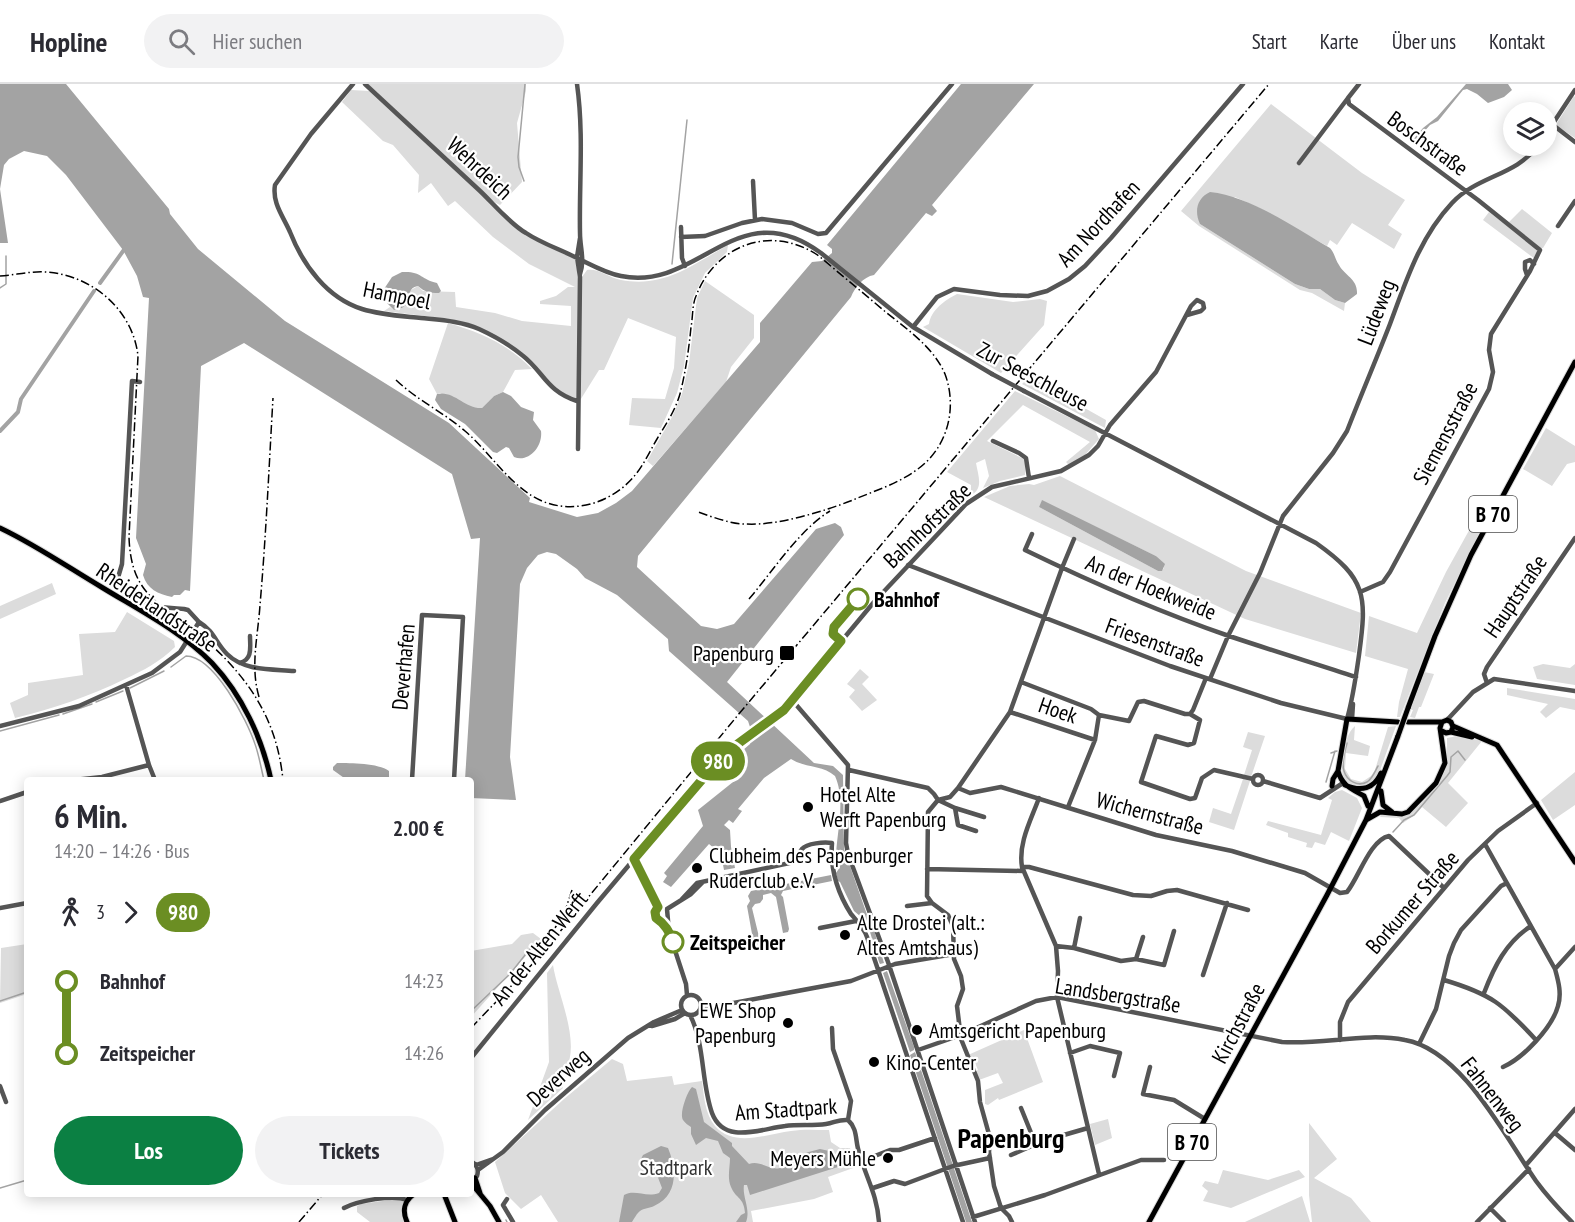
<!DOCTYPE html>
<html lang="de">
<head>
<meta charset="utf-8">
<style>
	:root { --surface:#fff; --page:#f2f2f3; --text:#2b2b33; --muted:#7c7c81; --line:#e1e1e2; --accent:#0b8043 }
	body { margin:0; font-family:"PT Sans Narrow",sans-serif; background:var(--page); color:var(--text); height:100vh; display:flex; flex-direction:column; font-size:22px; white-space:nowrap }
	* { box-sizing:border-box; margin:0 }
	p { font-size:20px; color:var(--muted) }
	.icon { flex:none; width:33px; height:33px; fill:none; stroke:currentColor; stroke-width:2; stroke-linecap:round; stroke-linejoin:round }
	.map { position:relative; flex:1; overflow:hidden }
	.sheet { position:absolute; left:24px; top:693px; width:450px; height:420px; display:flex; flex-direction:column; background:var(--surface); border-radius:6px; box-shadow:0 3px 15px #0003 }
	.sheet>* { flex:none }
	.badge { padding:0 12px; border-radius:20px; font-size:21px; line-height:39px }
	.fabs { position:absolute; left:1503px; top:18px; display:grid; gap:12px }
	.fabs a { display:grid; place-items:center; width:54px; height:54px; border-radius:50%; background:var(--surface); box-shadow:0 3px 15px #0003; font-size:30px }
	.map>.badge { position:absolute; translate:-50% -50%; box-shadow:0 0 0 3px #fff }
	.legs { display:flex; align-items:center; gap:9px; height:66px; padding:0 30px; font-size:20px }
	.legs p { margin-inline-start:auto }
	.head { display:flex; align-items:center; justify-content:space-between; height:102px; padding:0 30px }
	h1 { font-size:33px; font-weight:700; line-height:45px }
	.button { display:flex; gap:12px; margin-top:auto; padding:12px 30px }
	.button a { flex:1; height:69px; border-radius:36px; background:var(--accent); color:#fff; font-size:24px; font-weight:700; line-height:69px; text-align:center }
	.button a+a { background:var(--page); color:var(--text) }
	ul { padding:0 30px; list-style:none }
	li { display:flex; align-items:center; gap:21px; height:72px; font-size:22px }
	li i { display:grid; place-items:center; width:9px; height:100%; margin:0 8px; background:currentColor }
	li i::after { content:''; width:15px; height:15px; margin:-8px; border:4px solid; border-radius:50%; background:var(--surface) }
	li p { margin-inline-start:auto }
	li:first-child i { background:linear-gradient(#0000 50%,currentColor 0) }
	li:last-child i { background:linear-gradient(currentColor 50%,#0000 0) }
	header { display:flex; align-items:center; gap:36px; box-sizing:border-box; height:84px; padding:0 30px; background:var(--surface); border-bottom:2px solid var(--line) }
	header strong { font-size:28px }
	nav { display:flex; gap:33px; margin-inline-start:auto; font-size:21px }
	.search { width:420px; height:54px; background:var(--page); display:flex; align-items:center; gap:15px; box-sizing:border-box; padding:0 21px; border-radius:33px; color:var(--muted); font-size:22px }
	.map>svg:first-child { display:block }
	.green { fill:#dcdcdc; fill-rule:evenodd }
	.water { fill:#a3a3a3 }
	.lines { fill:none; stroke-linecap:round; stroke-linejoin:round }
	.stream { stroke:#a3a3a3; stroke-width:1.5 }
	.canal { stroke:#a3a3a3; stroke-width:4 }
	.major-casing { stroke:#dbdbdb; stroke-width:7 }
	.minor { stroke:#555; stroke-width:4.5 }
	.major { stroke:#000; stroke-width:5 }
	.rail { stroke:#000; stroke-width:1.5; stroke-dasharray:9 3 1.5 3; stroke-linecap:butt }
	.major-bridge-casing { stroke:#dbdbdb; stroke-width:7; stroke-linecap:butt }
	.minor-bridge { stroke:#555; stroke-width:4.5 }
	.major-bridge { stroke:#000; stroke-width:5 }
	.line-1-casing { stroke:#fff; stroke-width:14 }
	.line-1 { stroke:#6b8e23; stroke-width:9 }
	.stop-1-dot { fill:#fff; stroke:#6b8e23; stroke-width:3 }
	.poi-dot { fill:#000; stroke:#fff; stroke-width:2 }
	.labels { text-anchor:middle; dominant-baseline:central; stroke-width:4.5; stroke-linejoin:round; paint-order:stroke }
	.shield { fill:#fff; stroke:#4c4c4c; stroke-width:1.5 }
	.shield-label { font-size:21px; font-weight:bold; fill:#000 }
	.street-label { font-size:22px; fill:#000; stroke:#fff }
	.stop-label { font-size:22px; font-weight:bold; fill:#000; stroke:#fff; text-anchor:start }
	.poi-label { font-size:22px; fill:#000; stroke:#fff; text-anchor:start }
	.park-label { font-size:22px; fill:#333; stroke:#fff }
	.district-label { font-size:28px; font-weight:bold; fill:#000; stroke:#fff }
</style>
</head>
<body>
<header>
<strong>Hopline</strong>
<div class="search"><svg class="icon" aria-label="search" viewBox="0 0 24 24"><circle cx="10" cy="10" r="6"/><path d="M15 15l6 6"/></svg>Hier suchen</div>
<nav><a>Start</a><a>Karte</a><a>Über uns</a><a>Kontakt</a></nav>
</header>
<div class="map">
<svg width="1575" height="1138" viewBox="0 0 1575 1138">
	<rect width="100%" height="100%" fill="#fff"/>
	<path class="green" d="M368,0H526V7L517,39L522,98L500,121L494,118Z
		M351,6L370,7L524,150L576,176L578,195L582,193L587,186C598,184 610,194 621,196C665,204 692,181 728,161L727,168L705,189L693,214L684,282L677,309L661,344L629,341L632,314L665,315L674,284L676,253L628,234L604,286H599L579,318L578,315L560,308L522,268L479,243L449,235L384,227L390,223L394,226L402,224L409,215V207L418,202L423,207L455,208L456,223L495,229L522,237L571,242V222L540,220V217L556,212L568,203H575L529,180L493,153L455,117L448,122L431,99L418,109L419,91L393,61L383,57L342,18Z
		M1574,12L1575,13V54L1557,42V39Z
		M1271,20L1362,89L1405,116L1388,141L1402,150L1394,165L1352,139L1337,161L1330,156L1327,162L1259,124L1235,113L1200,140L1295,200L1309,205H1320L1335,216L1345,219L1344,227L1312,209L1300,206L1199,142L1181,127Z
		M1522,125L1552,149L1543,164H1540L1509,138Z
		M1489,128L1533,161L1538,168L1535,175L1483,136Z
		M705,197L754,231V254L731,283L726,298L653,382L647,377L672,333L682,310L689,279L697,214Z
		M957,210L1013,218L1040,215L1047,217L1044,241L1001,289L923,243L929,240C931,226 945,216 957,210Z
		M448,239C480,248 509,261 532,285L515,286L503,308L494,312L482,324H473L440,309L437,310L429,295Z
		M1032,290L1040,299L1106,336L1105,344L1022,300Z
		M1015,307L1095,346L1099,355L1085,371L1069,381L1066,378L1090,358L1023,321L987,357L1026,376L1025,391L1000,397L983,404L989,392L985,375L976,379C978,391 984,405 971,411V401L947,388Z
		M1546,344L1575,362V378L1567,380L1552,402L1523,385Z
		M1060,392L1246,487L1361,529L1356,569L1245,535L984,413L1010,402L1029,400L1034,401ZM1042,417L1156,472L1164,484L1162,486L1158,487L1039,423Z
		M1487,414L1495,417L1445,519L1404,623L1400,633H1397L1399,618L1408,585L1365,572L1369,532L1417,549L1446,488Z
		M52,499L56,510L0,535V522Z
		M127,528L174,557L175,563C160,578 144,586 125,595C88,613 55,624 15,634L10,619L28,611V599L83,591L79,550L115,548Z
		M1543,580L1570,584L1575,580V601L1537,595L1533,583Z
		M860,585L869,593L862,600L877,616L862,627L849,613L855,606L847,600Z
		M1424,588L1434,590L1421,623H1419L1415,634L1410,633L1413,626L1410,625Z
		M1507,604L1575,615V626L1560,623L1546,634L1540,628L1548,620L1507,611Z
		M1355,642L1354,656L1370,662L1368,672L1346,669L1345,685L1351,695L1362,698L1371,692L1375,686L1388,643L1396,642L1378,692L1367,701C1340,704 1340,690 1344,668C1345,659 1348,648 1355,642Z
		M1248,648L1265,652L1251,693L1244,691L1252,666L1243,663Z
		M1458,652L1482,657L1448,699L1468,719L1446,743L1422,723L1416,730L1403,739L1399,734L1380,733L1382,730L1411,728L1413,727L1443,691L1447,677V654Z
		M1575,688V721L1553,736L1541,716Z
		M1243,695L1250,697L1234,746L1209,738L1213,724L1231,730Z
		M1342,706L1357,714L1362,724L1349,757L1331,748L1325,761L1315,758L1312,764L1306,763L1307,759L1288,753V749L1266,741L1268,737L1321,751L1332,716L1328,714L1335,708Z
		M533,849L541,855L471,933V867L512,860L521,851Z
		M27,860V910L0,919L1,864Z
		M553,881C557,909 581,957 566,985C564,988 561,992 558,996L563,1004L528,1036L549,978L547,889Z
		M1024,946L1043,998L999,1016L998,1014L988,1021L985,1020V1006L1003,999L998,989L979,996L976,987L978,986L973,974L970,975L968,971Z
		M612,975L623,980L627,997L672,992L674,1001L702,997C704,1012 705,1030 715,1042C734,1064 767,1050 791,1047C803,1045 816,1046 829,1046L831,1058L840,1064H850L856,1083L828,1093L833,1108L814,1115L751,1127L753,1138H558L541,1111L521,1125L505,1109L495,1078L564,1015Z
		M1108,1035L1112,1054L1095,1061L1090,1040Z
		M1309,1039L1337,1075L1314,1094L1351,1114L1371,1138H1312L1309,1111Z
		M1223,1086L1268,1096L1299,1086L1305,1093L1231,1124L1203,1117L1208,1107L1202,1102L1205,1097L1218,1100Z
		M1302,1112L1310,1138H1245L1247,1137Z
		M397,1115L404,1117L402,1130L405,1138H370L357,1128V1122L361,1120Z"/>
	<path class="water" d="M0,0H66L169,125L170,130L198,165L285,237L449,339L530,414L529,418L577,433L598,429L616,419L632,407L760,258V239L812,178L822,177L832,169V165L827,161L961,0H1034L932,121L937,127L932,132L926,129L874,191C863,193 855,203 851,213L638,472L637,483L701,542L717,545L734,540L816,445L835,439L841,443L844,451L727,598L814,679L833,682L843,691L844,765L871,842L873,843L884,879L880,880L879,878L867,838L854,827L840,798L838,797L836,789L840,783L836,780C835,752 847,719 835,692C823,681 805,684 791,675L764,694L738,725L742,727L733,739L729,736L724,741L730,746L731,763L735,784L724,786L721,770L709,760L671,803L663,798L667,792L664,789L703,742L698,726L738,694L728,679L750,660L751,646L748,637L669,567L668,555L617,511L585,494L577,485L556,470L547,468L538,471L527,484L520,500L510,673L516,716L471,714V696H465L480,454L471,455L452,390L244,259L201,282L190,507L185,506L180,511H174L172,513C158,510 147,505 143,491L146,480L136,454L149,214L143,213L137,192L123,166L66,91L47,72L24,67L9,75L4,81L0,105L8,159H0Z
		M1466,0H1508L1512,6L1504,13L1488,19L1477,10L1467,5L1463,6L1438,37L1430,41L1413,60L1411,58L1423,44L1437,33Z
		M1210,108C1250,112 1295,144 1330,164C1335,170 1335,175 1339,181C1345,192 1358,195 1357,210L1345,219L1335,216L1320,205H1309L1295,200L1200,140C1194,127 1197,114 1210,108Z
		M402,188C422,187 420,195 437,199L441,207L439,209C429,209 425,208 418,202C407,204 411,212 407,220L402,224L394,226L387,219L384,205L392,193Z
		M503,308L511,312L521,323L534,328L533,336L541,347C543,362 529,379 514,373L509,364L506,363L497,369L493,368L465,340L441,325L435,316L437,310C454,306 465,325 482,324L494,312Z
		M1042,416L1156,472L1165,480L1162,487H1158L1039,423Z
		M337,679C351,679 378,679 389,687V696H347L333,686V683Z
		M831,791L832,797L783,807L781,811L783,813L789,845L788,848L783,849L776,813L771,809L763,811V815L760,819L755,820L752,824L760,857L759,860L754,861L747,822L750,817L748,812L751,807Z
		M887,887L914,963V966L910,968L883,889Z
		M915,968L972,1138H966L910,971Z
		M692,1003L696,1005L704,1038L732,1059V1062L749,1080C761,1076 769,1087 780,1084L782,1077L786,1074L820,1065L834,1068L836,1072L832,1073L840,1079L841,1082L750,1111L747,1101H744C742,1113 751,1125 746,1138H736L741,1131L745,1129C744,1113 736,1115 731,1103C727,1094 730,1083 730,1074L723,1069L718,1057L706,1054L696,1061L691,1050V1043C688,1041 685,1039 683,1036C679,1030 687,1008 692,1003Z
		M661,1062L668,1064C677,1085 678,1112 654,1122C650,1124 644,1124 640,1127C637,1129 634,1135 632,1138H619L624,1111C635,1105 646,1114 659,1109L662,1104L657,1091C650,1085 642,1088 639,1079L643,1071Z"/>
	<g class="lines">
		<path class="stream" d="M524,97L519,83L518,73L525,0
			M672,180L687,36
			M0,204L6,200V172
			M171,583L186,572C214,572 247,636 255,660C259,671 261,684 264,696
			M130,604L164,587
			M96,618L123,607
			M63,630L92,620
			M0,647L59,631
			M1347,659C1345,668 1341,678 1344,687C1347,697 1358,703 1367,698C1373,694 1375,687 1378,682
			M1331,669L1337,667
			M1326,698L1335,667
			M1393,748L1404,736L1414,731L1447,692L1450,688L1451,673L1458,667L1465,676
			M0,917L27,908
			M471,927L510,890L533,861
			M0,1104L27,1096
			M506,1136L507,1138"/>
		<path class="canal" d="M100,199L126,163
			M0,347L18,328L21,315L94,207"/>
		<g class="major-casing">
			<path id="major" d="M0,444C36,461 69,484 103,504C139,526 182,548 212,579C242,611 262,654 271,696
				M1408,624L1435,552L1471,471L1575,278
				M1408,638H1442L1447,636L1451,638L1453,643L1451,648L1446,649L1442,647
				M1453,642L1497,661L1575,778
				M1451,648L1472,653
				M1338,687C1342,702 1352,705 1364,712L1368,722
				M1345,701C1361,708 1374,705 1381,689
				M1332,702L1333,695L1338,687L1347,635L1398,638
				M1381,707L1383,721L1392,728
				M1366,736L1380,728L1402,730L1408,728L1436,699L1445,679L1440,644L1442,638
				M475,1094L480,1109
				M471,1099L490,1122L499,1138
				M444,1110L455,1138
				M407,1138C402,1127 404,1117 414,1110
				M1149,1138L1327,811L1366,736L1398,652"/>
		</g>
		<path class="minor" d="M353,0L311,50L275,101C272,119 283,132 290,148C303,181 327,214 362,225C381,231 402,232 421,234C440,236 461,237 479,245C492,251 511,262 522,271C544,288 546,307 577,317
			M365,0C403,35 441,71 479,106C493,119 510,140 526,149C541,159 559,165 575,173C590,180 605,189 621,192C699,208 737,107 821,169L913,243L992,290
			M577,0C584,50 579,99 580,149C580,164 585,176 580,190
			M1359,0L1348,14L1349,20L1478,116L1540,166L1530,187L1491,250L1489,266L1493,288L1489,305L1390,488L1383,498L1360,508
			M1553,41L1575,58
			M1546,50L1575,6
			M1299,79L1348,14
			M753,97L755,136
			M1558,142L1575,117
			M681,143L682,174L685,182
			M681,153L705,152L742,139L762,135L792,139L818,150L826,149L952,0
			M1527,191L1525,185V178L1530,176L1534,180
			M913,243L937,213L954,205L1000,211L1028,212L1047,207L1069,195L1085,182L1111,154L1243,0
			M140,298L132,297L122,480L117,497C119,504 123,507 129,511C152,526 159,522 184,525L188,526L199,538
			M993,357L1019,369L1026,374L1029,394
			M578,365L580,193L577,173L580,154
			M1032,450L1025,466C1091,498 1159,528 1229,552C1271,566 1313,579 1356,593
			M908,481L1170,582L1281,619L1347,635C1353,614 1356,592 1359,571C1367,512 1367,495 1316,459L1024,307
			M240,579C253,575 250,563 250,552
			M1210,595L1228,552L1260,489L1283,432L1333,369L1347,347C1361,311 1376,276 1390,240C1406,197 1420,153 1452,119C1477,92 1515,92 1538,62
			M1021,598L1091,625L1099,631L1095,656L1068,723
			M1487,599L1484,590L1487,583L1575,454
			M126,601L149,681L155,696
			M792,616L848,681L846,759L848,770L888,878L975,1138
			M1010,628L1095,656
			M1190,630L1200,636L1194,659L1188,661L1156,652L1141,698L1190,715L1195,714L1202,694L1214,686L1253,695
			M1099,631L1129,637L1138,618L1144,617L1185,630H1190L1193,626L1206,594
			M1352,635L1353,620
			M1447,636L1473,608L1494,595L1575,607
			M0,642L79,622L152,589L180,568L199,538C215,548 215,558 227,570C244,587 271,585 294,587
			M849,686L928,704L934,710L938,716L955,724L958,741L976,747
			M1253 696a5 5 0 1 1 10 0a5 5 0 1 1-10 0Z
			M74,696L102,693L149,681
			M412,696L422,531L463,533L454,696
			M1263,697L1320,714L1343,699
			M958,704L970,709L1001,703L1156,751L1232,767L1305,789L1340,809L1347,808C1359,793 1370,756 1389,752L1444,804
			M1039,714C1031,736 1018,759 1022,783L1056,862L1058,887L1057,913L1099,1090
			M938,716L928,728L927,812L932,819L948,831L953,842L954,875L961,892L963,905L957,922L961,955L978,997L980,1018L990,1054L989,1068L994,1102L1001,1124L1009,1132L1012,1138
			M938,716L950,713L958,704L1010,628L1062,484L1074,455
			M0,717L27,708
			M955,724L984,733
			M1485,760L1555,885C1558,896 1562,909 1558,922C1552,944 1523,974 1503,983
			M634,775L658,823
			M1022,783H1029L1133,811L1151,812L1167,807L1177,806L1248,826
			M927,785L1023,787
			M682,815L697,799L794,778C799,774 798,770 802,765C807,759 824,758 832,759C830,785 837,808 851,830C857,837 864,844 867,853L963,1138
			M907,822L932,819
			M658,823L656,826L655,832L662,837
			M0,824L27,819
			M667,825L669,848L686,900L687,911
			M667,825L691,810L703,798
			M820,844L856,837
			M1056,862L1074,864L1121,877L1136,875L1164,881L1174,847
			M1074,864L1080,834
			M1136,875L1143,853
			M1555,885L1575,863
			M1203,891L1227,819
			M1444,896C1491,910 1503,920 1536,956
			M1484,909C1494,883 1506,858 1531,842
			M681 921a10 10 0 1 1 20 0a10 10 0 1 1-20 0Z
			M700,925H710L712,923L851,897L895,880L954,870
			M690,931C705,960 701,998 712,1029C724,1061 760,1045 785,1042C798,1040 813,1042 826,1040C834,1039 839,1035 848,1036C858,1045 855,1057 859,1068C866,1094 877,1110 879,1138
			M652,942L675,935L685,929
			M832,944L833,965L851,1017L848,1036
			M1340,956V938L1348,918L1468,776L1498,747L1537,719
			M1419,960L1436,925L1449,872L1454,859L1461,846L1501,802L1507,799
			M918,966L961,951L1036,917L1057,913L1282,958C1323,961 1365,948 1405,956C1462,966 1505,1053 1536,1097C1547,1112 1559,1125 1572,1138
			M1070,969L1090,962L1120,969L1114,992
			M471,974L597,819L699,698L724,670L784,626L874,518L966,420L992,403L1061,387L1089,371L1098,362L1110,341L1156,288L1191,222L1197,216L1203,219L1204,224L1201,227L1187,231
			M1150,983L1143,1010L1174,1016L1205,1035
			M0,1002L6,1018
			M1021,1024L1036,1061
			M1555,1049L1575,1066
			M1011,1071L1043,1057L1088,1044
			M862,1077L890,1066H899L935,1054
			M471,1078C477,1080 479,1086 477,1092L471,1096
			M476,1081L493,1075
			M1526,1081L1575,1025
			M478,1086L503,1068L545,1026L628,954L654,938L682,926
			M873,1104L894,1097L905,1100L953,1082L990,1074
			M507,1115L503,1121L513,1138
			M344,1124C357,1117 393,1110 407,1116
			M1490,1124L1504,1138
			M973,1133L1045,1111L1141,1076H1164
			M1477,1138L1529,1085"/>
		<use href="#major" class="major"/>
		<path class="rail" d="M0,192C15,191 31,187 46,188C92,191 133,226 138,272L129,453C131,518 167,520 208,558C251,597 277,637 283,696
			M396,296C417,316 443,328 465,347C491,369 510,403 542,417C575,431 614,418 636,390C644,380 650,367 657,355C666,340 677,324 681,306C686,285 689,264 691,243C693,233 692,221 696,212C716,160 772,140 819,172C840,190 861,207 882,225C905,244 933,262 945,290C958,325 947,366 915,387C897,400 874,407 853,416C825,427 777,442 746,440C730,440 713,433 698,428
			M749,515C773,487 799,446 830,427
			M259,613C250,582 258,552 260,521C266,452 269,383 273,314
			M555,844L565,827L572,806
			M471,944L540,872L738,631L1269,0
			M299,1138L323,1110"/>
		<g class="major-bridge-casing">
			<path id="major-bridge" d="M1398,652L1408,624"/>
		</g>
		<path class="minor-bridge" d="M992,290L1024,307"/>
		<use href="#major-bridge" class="major-bridge"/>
	</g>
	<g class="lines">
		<g class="line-1-casing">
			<path id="line-1" d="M673,858C669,847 665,840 656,834L655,828L658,823L634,775L724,670L784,626L841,557L833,550L834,543L858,515"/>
		</g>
		<use href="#line-1" class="line-1"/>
	</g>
	<g class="stop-1-dot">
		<circle cx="858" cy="515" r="10"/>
		<circle cx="673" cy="858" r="10"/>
	</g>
	<g class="poi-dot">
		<rect x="779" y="561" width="16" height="16" rx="3"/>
		<circle cx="808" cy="723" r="6"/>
		<circle cx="697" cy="784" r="6"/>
		<circle cx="845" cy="851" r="6"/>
		<circle cx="788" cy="939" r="6"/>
		<circle cx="917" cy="946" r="6"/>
		<circle cx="874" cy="978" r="6"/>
		<circle cx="888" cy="1074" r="6"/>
	</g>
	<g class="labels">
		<g class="shield">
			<rect x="1469" y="412" width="48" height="36" rx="4.5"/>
			<rect x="1168" y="1040" width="48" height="36" rx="4.5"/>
		</g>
		<g class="shield-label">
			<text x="1493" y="430">B 70</text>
			<text x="1192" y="1058">B 70</text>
		</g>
		<g class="street-label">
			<text transform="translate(1428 59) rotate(36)">Boschstraße</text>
			<text transform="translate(480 84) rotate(43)">Wehrdeich</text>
			<text transform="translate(1098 139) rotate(-47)">Am Nordhafen</text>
			<text transform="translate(397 211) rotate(11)">Hampoel</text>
			<text transform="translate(1376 228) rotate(-69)">Lüdeweg</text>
			<text transform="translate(1033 292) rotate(28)">Zur Seeschleuse</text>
			<text transform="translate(1445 349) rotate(-62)">Siemensstraße</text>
			<text transform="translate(927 441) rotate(-44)">Bahnhofstraße</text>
			<text transform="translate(1151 503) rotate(22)">An der Hoekweide</text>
			<text transform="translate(1515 512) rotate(-56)">Hauptstraße</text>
			<text transform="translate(157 523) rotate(34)">Rheiderlandstraße</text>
			<text transform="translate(1155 558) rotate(20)">Friesenstraße</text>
			<text transform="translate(403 583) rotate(-85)">Deverhafen</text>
			<text transform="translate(1058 626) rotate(19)">Hoek</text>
			<text transform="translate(1150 729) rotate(15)">Wichernstraße</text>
			<text transform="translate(1412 818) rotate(-49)">Borkumer Straße</text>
			<text transform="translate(539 864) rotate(-51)">An der Alten Werft</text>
			<text transform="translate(1118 911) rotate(9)">Landsbergstraße</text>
			<text transform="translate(1238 939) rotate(-62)">Kirchstraße</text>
			<text transform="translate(558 993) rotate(-42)">Deverweg</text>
			<text transform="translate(1493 1010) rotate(52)">Fahnenweg</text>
			<text transform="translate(786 1025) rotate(-4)">Am Stadtpark</text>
		</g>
		<g class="stop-label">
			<text x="874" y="515">Bahnhof</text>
			<text x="690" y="858">Zeitspeicher</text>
		</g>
		<g class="poi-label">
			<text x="774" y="569" text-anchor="end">Papenburg</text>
			<text x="820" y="710">Hotel Alte<tspan x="820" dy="25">Werft Papenburg</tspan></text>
			<text x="709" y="771">Clubheim des Papenburger<tspan x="709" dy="25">Ruderclub e.V.</tspan></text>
			<text x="857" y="838">Alte Drostei (alt.:<tspan x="857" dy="25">Altes Amtshaus)</tspan></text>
			<text x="776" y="926" text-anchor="end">EWE Shop<tspan x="776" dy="25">Papenburg</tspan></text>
			<text x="929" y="946">Amtsgericht Papenburg</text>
			<text x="886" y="978">Kino-Center</text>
			<text x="876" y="1074" text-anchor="end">Meyers Mühle</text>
		</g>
		<g class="park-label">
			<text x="676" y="1083">Stadtpark</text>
		</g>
		<g class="district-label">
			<text x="1011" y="1053">Papenburg</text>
		</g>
	</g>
</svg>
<div class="fabs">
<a><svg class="icon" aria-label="layers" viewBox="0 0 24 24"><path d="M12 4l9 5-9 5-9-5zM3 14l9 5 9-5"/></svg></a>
</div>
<b class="badge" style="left:718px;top:677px;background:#6b8e23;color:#fff">980</b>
<section class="sheet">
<div class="head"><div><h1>6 Min.</h1><p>14:20 – 14:26 · Bus</p></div><b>2.00 €</b></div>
<div class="legs"><svg class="icon" aria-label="walk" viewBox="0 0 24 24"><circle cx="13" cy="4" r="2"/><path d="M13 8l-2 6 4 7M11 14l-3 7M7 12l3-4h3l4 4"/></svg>3<svg class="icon" aria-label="forward" viewBox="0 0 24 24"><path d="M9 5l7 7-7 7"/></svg><b class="badge" style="background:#6b8e23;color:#fff">980</b></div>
<ul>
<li><i style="color:#6b8e23"></i><b>Bahnhof</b><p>14:23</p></li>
<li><i style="color:#6b8e23"></i><b>Zeitspeicher</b><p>14:26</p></li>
</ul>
<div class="button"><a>Los</a><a>Tickets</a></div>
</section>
</div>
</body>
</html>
